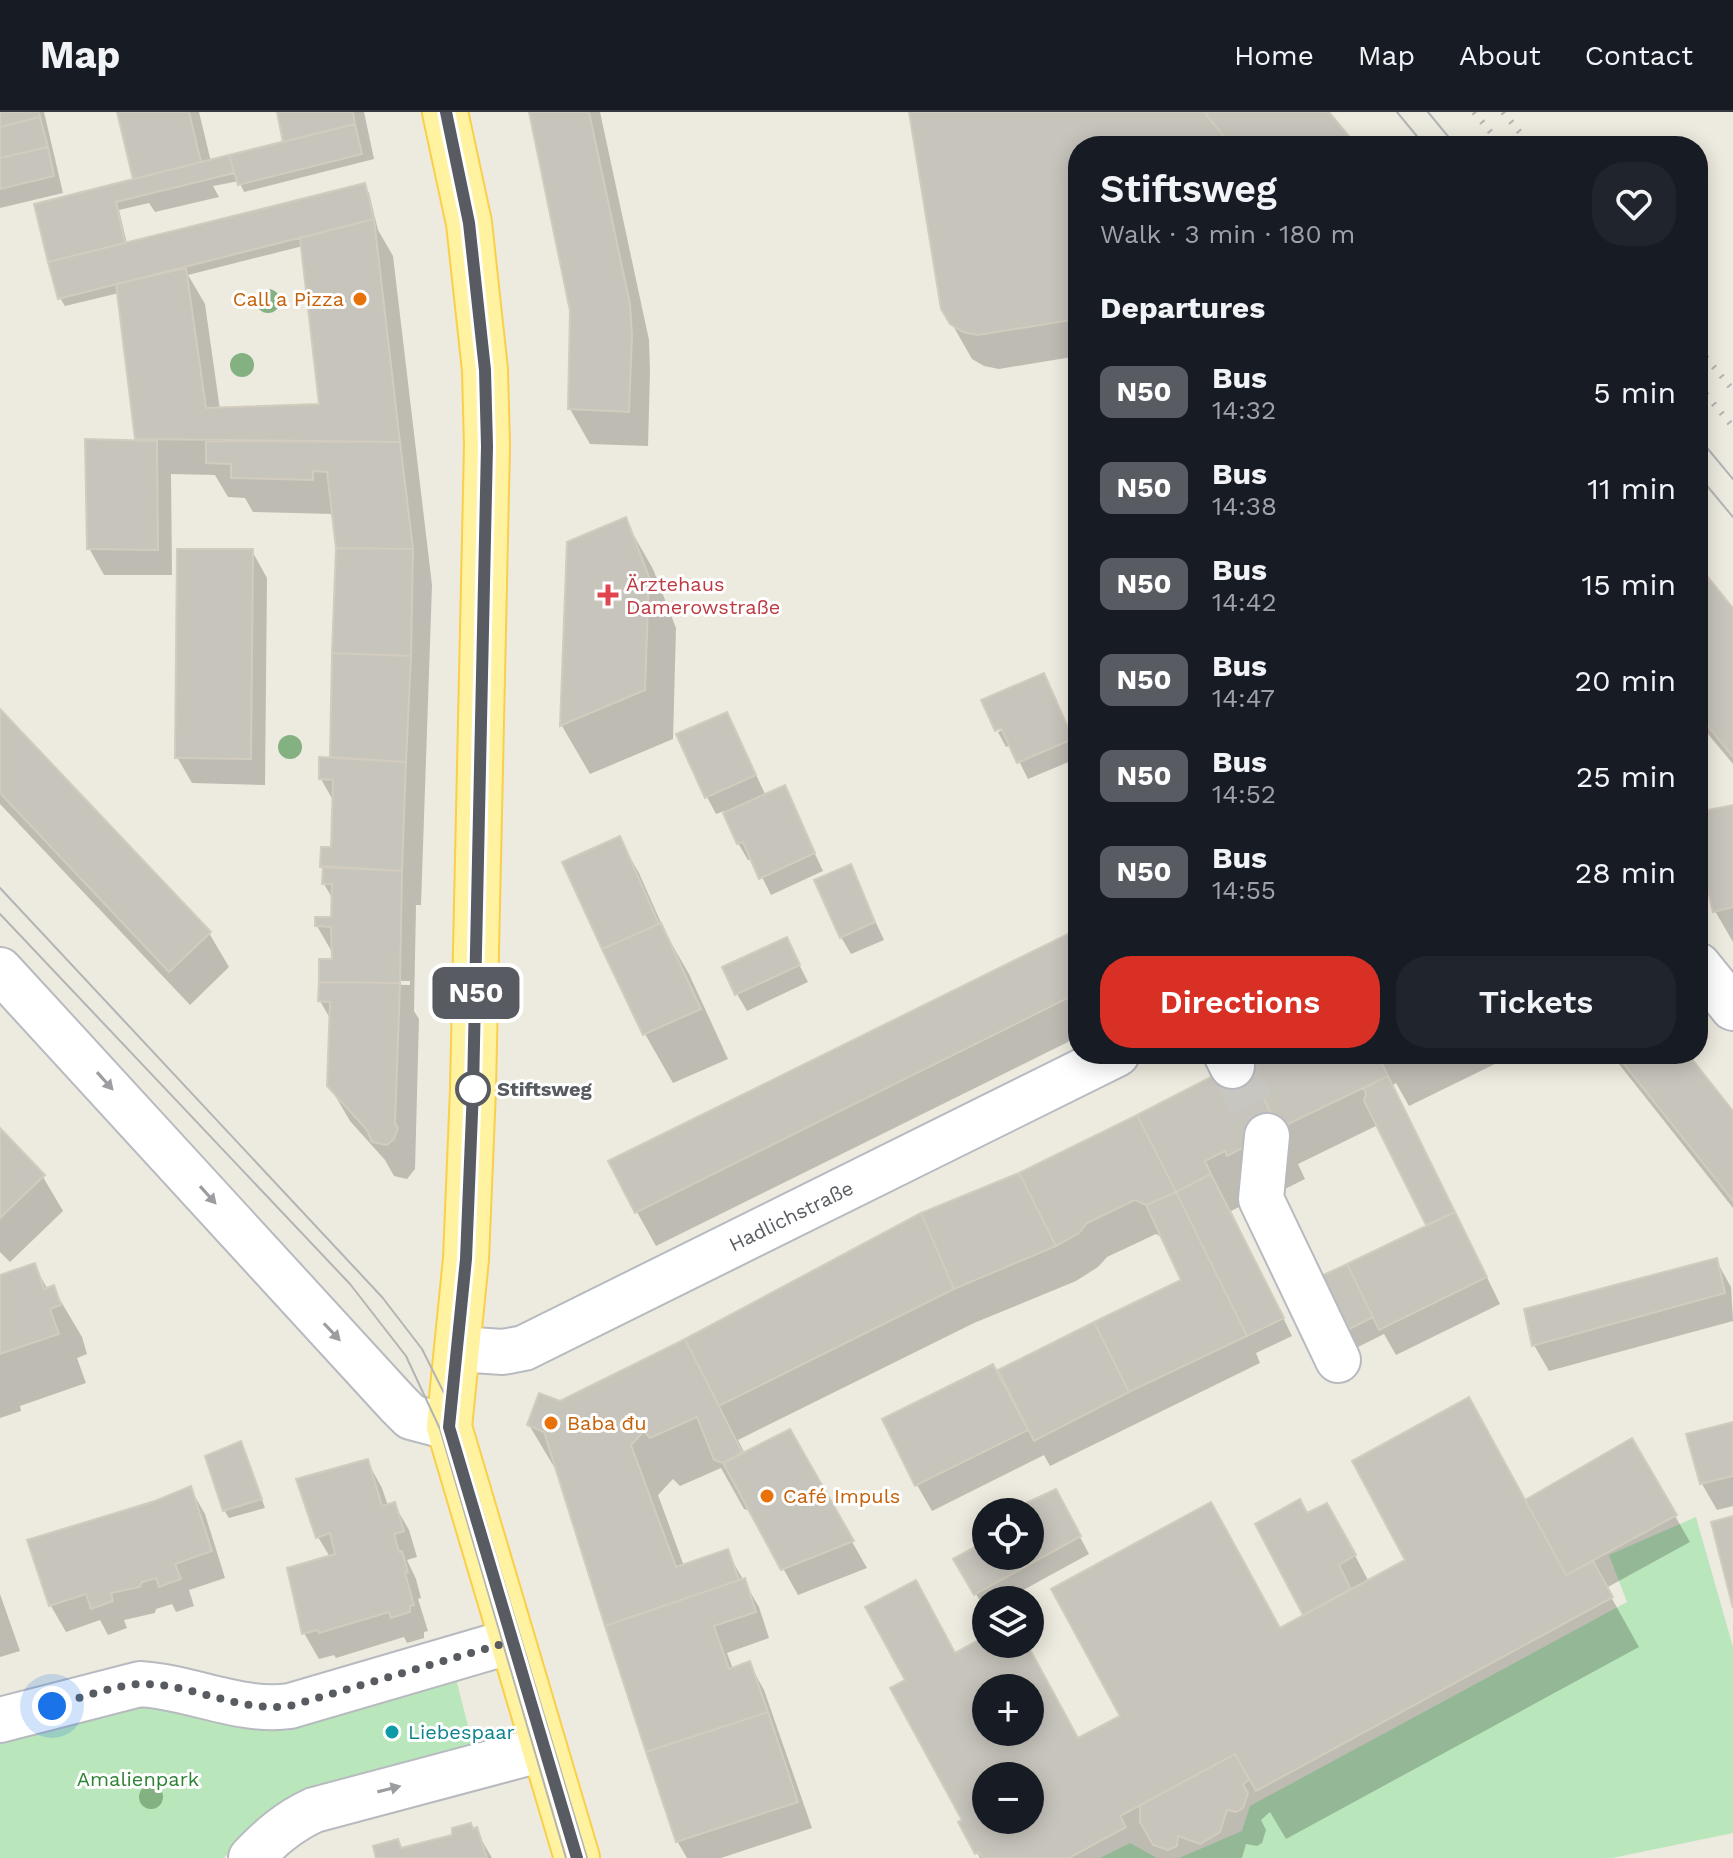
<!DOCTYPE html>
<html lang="en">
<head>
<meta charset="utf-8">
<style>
	:root { --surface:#171b24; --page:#20242c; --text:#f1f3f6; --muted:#9ea1a6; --line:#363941; --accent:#d93025 }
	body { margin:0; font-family:"Work Sans",sans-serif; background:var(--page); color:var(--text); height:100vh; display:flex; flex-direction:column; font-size:30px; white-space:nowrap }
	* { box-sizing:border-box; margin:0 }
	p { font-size:26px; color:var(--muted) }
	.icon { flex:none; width:44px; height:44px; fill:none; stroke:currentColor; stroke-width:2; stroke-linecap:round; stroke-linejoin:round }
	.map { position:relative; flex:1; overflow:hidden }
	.side { position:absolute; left:1068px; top:24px; width:640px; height:928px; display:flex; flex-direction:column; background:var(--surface); border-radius:32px; box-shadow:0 4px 20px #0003 }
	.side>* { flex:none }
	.badge { padding:0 16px; border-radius:12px; font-size:28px; line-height:52px }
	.fabs { position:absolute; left:972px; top:1386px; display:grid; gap:16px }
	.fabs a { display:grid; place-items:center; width:72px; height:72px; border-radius:50%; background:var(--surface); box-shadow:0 4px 20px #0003; font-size:40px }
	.you { position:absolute; width:40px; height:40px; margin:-20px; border:6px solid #fff; border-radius:50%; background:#1a73e8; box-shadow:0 0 0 12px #1a73e833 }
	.map>.badge { position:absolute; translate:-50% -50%; box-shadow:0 0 0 4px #fff }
	h2 { padding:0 32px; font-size:30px; line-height:72px }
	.round { display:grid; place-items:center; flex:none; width:84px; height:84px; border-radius:32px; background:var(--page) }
	.headline { display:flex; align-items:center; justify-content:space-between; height:136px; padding:0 32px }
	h1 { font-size:38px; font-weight:600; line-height:60px }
	.action { display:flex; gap:16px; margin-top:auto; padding:16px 32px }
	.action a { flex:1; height:92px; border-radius:32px; background:var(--accent); color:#fff; font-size:32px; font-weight:600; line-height:92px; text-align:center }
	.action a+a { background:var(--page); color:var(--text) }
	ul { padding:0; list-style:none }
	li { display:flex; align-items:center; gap:24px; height:96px; padding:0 32px }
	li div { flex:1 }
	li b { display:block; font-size:30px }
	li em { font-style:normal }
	li .badge { min-width:88px; font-weight:700; text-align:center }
	header { display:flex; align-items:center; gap:48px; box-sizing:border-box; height:112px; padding:0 40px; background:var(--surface); border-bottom:2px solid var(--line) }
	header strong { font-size:38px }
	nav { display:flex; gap:44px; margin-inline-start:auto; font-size:28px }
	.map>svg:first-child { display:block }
	.green { fill:#b9e7bb }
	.shadow { fill:#0003; fill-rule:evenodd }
	.building { fill:#c7c4bc; stroke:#d1ccbd; stroke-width:2; fill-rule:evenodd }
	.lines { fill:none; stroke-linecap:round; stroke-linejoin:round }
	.minor-tunnel { stroke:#c8c6c0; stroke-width:44; stroke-dasharray:44 22; stroke-linecap:butt }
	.minor-casing { stroke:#b7babf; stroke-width:48 }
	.major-casing { stroke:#facf4a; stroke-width:48 }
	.minor { stroke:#fff; stroke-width:44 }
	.major { stroke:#fff3a1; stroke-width:44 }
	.tram { stroke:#b3b4b4; stroke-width:2 }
	.rail { stroke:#b3b4b4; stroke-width:6; stroke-dasharray:2 10; stroke-linecap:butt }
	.tree { fill:#84b182 }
	.oneway { fill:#9b9da0 }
	.line-casing { stroke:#fff; stroke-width:18 }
	.line { stroke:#595b62; stroke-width:12 }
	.walk { stroke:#585c61; stroke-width:8; stroke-dasharray:0 14.4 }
	.food-dot { fill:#e8710a; stroke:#fff; stroke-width:3 }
	.health-dot { fill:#e0444e; stroke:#fff; stroke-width:3 }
	.stop-dot { fill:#fff; stroke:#595b62; stroke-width:4 }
	.culture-dot { fill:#0f9aa8; stroke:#fff; stroke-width:3 }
	.labels { text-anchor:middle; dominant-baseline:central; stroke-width:6; stroke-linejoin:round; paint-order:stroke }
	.food-label { font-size:20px; fill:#c56008; stroke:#fff; text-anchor:start }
	.health-label { font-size:20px; fill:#be3a42; stroke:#fff; text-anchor:start }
	.stop-label { font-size:20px; font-weight:bold; fill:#585c61; stroke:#fff; text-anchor:start }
	.street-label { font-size:20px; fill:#585c61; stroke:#fff }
	.culture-label { font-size:20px; fill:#0d838f; stroke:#fff; text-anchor:start }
	.park-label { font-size:20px; fill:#2e8335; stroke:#fff }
</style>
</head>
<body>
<header>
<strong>Map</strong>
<nav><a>Home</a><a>Map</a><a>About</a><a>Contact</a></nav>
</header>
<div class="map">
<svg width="1733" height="1746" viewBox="0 0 1733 1746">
	<rect width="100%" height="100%" fill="#edeadf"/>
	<path class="green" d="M1696,1405L1733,1535V1721L1612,1746H1179L1242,1719L1250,1694L1627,1490L1609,1443Z
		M455,1563L473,1633L253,1716L224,1746H0V1624L129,1587Z
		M1130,1731L1157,1746H1100Z"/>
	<path class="shadow" d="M0,0H44L63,81L0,96Z
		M119,0H199L211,50L287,32L279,0H364L374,47L244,80L239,69L213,74L219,85L155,100L149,91L119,98L127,132L364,73L369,81L378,118L393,144L432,473L421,793H416L414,899L419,907L415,1057L407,1067L394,1064L385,1048L350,1009L329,973L331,908L320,889L334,849L332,840L317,814L333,807L334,789L324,772L322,754L333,737L334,690L321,667L331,647L338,436L334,402L253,400L245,386L228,385L215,363L171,362L172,463H104L89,436L139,331L119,181L65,194L60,186L36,94L137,69ZM303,134L321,294L220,298L205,192L188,163ZM345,868L410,869V873L345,872Z
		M531,0H600L649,228L650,260L648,334L590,332L570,297L572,199Z
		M911,0H1326L1354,34H1078V244L999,257L984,254L972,247L943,196Z
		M625,408L653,457L676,516L673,627L590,662L562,614L569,432Z
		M252,439L267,466L265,673L192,671L177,645Z
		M1698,456L1733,499V652L1698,610Z
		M1043,564L1078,638V646L1028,667L1011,633L1006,635L998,620L1011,613Z
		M0,600L209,821L229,855L190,893L0,692Z
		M736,620L766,684L784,676L823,759L771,783L753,747L748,748L738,731L724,699L716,702L707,685Z
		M1733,695V830L1715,799L1698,730V702Z
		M619,727L639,761L666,822L689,862L728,947L673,971L645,922L604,836Z
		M850,755L884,828L851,842L841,825Z
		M786,827L808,870L747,899L737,882Z
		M1078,838V925L656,1134L637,1100Z
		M1262,942H1495L1499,950L1409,994L1396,971L1393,973L1500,1192L1396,1243L1384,1222L1356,1236L1346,1219L1429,1114L1378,1013L1298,1052L1305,1067L1257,1091L1255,1087L1231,1099L1292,1224L1256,1241L1260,1251L1050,1354L1044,1343L932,1399L917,1373L997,1261L1184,1169L1163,1126L1156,1122L1107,1145L1098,1155L1076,1169L974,1211L738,1328L745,1342L789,1320L867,1456L798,1483L751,1399L744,1397L721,1356L680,1374L673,1367L658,1383L684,1454L727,1440L759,1495L769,1526L727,1541L733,1557L749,1551L764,1578L812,1716L721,1746H687L677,1729L559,1363L529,1313L560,1291Z
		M1611,942H1685L1733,1002V1096Z
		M0,1019L43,1065L63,1099L10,1150L0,1140Z
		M1716,1148L1731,1175L1733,1209L1549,1259L1534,1233Z
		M34,1153L48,1178L53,1176L82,1225L87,1242L77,1246L86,1271L20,1294L21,1299L0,1306V1165Z
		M1733,1312V1394L1717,1398L1702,1372Z
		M1632,1329L1690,1430L1606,1476L1639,1535L1286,1727L1270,1700L1261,1708L1266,1718L1262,1731L1257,1734L1246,1732L1242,1746H980L961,1711L965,1709L956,1543L986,1526V1532H1026L1079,1628L1305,1504L1258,1413L1307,1403L1342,1419L1369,1470L1525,1390ZM986,1576H1030V1620H986ZM986,1664H1030V1708H986Z
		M245,1340L265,1396L229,1406L224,1398Z
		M367,1349L382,1376L388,1394L394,1392L409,1418L417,1445L407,1448L416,1467L421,1486L418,1487L428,1519L424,1520V1526L407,1531L404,1525L336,1546L334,1543L319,1547L304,1521L330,1445L318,1425Z
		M190,1376L205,1402L225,1466L189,1478L194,1494L176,1500L172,1492L156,1497L155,1501L124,1508L127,1516L108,1523L100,1508L66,1520L51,1494L29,1429L155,1391Z
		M1065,1397L1089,1442L1005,1488H986V1499L956,1448L986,1432V1444H1030V1408Z
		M0,1482L20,1539L0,1545Z
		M476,1718L492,1746H378L402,1738Z"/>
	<path class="building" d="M0,0H39L40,5L0,15Z
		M117,0H189L201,50L133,67Z
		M277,0H353L355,12L283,30Z
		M529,0H589L630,192L632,224L629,300L568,297L570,199Z
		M909,0H1204L1232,34H1078V207L978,223L963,220L950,212L941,197Z
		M1204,0H1329L1357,34H1232Z
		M40,5L48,35L0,46V15Z
		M355,12L362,42L238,73L229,43Z
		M48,35L54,64L0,77V46Z
		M229,43L234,61L116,90L125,131L48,150L34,92Z
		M365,71L374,107L58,187L48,150Z
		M374,107L400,330L135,327L116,172L186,156L206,296L319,292L300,126Z
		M85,327L157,329L158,438L87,437Z
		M206,329L400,330L413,437L336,436L327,360L313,359V368L231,366V352L206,351Z
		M626,405L649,465L645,578L560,614L567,430Z
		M336,436L413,437L411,544L332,541Z
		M177,437H253L251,647L175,646Z
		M1698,453L1733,496V645L1698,602Z
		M332,541L411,544L406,650L330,645Z
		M1044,561L1073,627L1017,651L1001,616L995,619L981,588Z
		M0,597L211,820L169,860L0,681Z
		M727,600L756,663L705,686L676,622Z
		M319,645L406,650L402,759L320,755L321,735H331L333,668L319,667Z
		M785,673L815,741L759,767L743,730L737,732L723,701Z
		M1733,693V795L1713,800L1698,738V700Z
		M620,724L659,812L602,837L562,750Z
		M851,752L875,810L840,826L814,768Z
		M323,754L402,759L400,871L319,870V847H332L331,815L315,814V805H331L332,772H322Z
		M661,811L701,897L643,923L602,837Z
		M1070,821L1078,836V881L635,1101L608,1049Z
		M787,825L800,853L735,883L722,855Z
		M319,870L400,871L395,1011L398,1016L394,1027L387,1033L372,1030L367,1018L327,974L330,890L318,889Z
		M1257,942H1377L1388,964L1278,1017L1246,947Z
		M1616,942H1688L1733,999V1089Z
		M1246,947L1278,1017L1227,1044L1225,1039L1205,1049L1211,1062L1176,1080L1137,1003Z
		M1388,964L1455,1100L1426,1113L1364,989L1366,982L1364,976Z
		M1137,1003L1176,1080L1146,1093L1135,1088L1087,1111L1079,1121L1056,1134L1019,1061Z
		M0,1016L45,1063L0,1106Z
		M1019,1061L1056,1134L954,1177L921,1101Z
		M1211,1062L1284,1206L1247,1224L1176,1080Z
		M1176,1080L1247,1224L1129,1280L1094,1210L1181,1168L1146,1093Z
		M1455,1100L1487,1165L1379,1218L1347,1152Z
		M921,1101L954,1177L719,1294L685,1227Z
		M1717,1146L1725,1181L1532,1234L1524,1197Z
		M35,1151L44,1177L54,1173L61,1193L50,1197L59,1222L0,1242V1163Z
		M1347,1152L1373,1205L1344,1220L1317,1166Z
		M1094,1210L1129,1280L1034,1329L998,1258Z
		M685,1227L742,1340L723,1351L714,1348L697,1305L650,1326L644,1319L631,1333L676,1455L728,1437L739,1468L605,1514L544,1320L527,1313L539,1281L560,1289Z
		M993,1252L1028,1318L915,1374L882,1307Z
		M1469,1285L1566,1463L1593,1449L1613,1485L1256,1679L1235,1642L1120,1704L1126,1715L1069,1746H983L979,1740L975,1742L958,1710L962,1708L890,1576L905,1568L865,1495L916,1468L955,1541L986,1524V1532H1027L1078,1626L1120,1604L1051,1477L1211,1390L1280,1516L1405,1448L1352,1349ZM986,1576H1030V1620H986ZM986,1664H1030V1708H986Z
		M1733,1310V1364L1700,1372L1686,1322Z
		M790,1317L854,1429L781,1458L723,1351Z
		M1632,1326L1677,1403L1566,1463L1525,1388Z
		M241,1329L262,1387L223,1399L205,1344Z
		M368,1347L382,1394L395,1390L404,1419L394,1422L399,1440L402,1439L408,1460L405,1461L414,1493L410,1494V1500L391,1506L389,1500L319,1521L318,1518L302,1522L287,1456L335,1442L330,1421L316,1426L296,1367Z
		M191,1374L212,1439L175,1452L181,1467L159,1475L156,1466L142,1470L140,1475L111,1481L113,1489L91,1497L86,1482L49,1494L27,1428L155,1389Z
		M1056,1377L1081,1424L974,1483L953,1447L986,1429V1444H1030V1406L1033,1404L1026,1391Z
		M1300,1387L1307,1401L1327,1391L1356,1443L1339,1453L1351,1477L1303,1503L1255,1412Z
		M1733,1404V1496L1711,1410Z
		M745,1466L756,1500L714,1514L729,1557L750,1549L768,1600L646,1640L605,1514Z
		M768,1600L798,1690L676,1730L646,1640Z
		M1235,1642L1249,1667L1243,1673L1248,1681L1243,1696L1236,1700L1227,1698L1220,1720L1200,1732L1178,1724L1177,1734L1168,1738L1153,1733L1140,1710V1693Z
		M471,1711L473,1717L477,1715L487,1746H376L373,1734L398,1727L401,1736L452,1723V1716Z"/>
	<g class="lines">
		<path class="minor-tunnel" d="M1232,954L1267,1024"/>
		<g class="minor-casing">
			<path id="minor" d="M1698,853L1733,896
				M0,858L398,1292L411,1305L449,1315
				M1226,942L1232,954
				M1267,1024L1261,1087L1338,1248
				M458,1237L503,1240L524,1236L1117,942
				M0,1608L140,1572C191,1575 240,1601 290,1594L512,1529
				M251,1746C270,1726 288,1710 314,1698L543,1637"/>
		</g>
		<g class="major-casing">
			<path id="major" d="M445,0L469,111L485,258L487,334L473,977L466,1147L449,1315L577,1746"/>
		</g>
		<use href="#minor" class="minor"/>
		<use href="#major" class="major"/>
		<path class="tram" d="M1397,0L1425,34
			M1428,0L1456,34
			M1698,325L1733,367
			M1698,363L1733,405
			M0,776L382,1185L422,1237L451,1295L587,1746
			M0,802L350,1172L406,1244L440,1317L566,1746"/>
		<path class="rail" d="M1474,0L1502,34
			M1503,0L1531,34
			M1698,236L1733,278
			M1698,273L1733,315"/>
	</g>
	<g class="tree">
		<circle cx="268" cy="189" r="12"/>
		<circle cx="242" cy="253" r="12"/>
		<circle cx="290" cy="635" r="12"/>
		<circle cx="151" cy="1685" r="12"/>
	</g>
	<defs><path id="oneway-solid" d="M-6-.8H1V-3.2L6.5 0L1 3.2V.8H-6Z" transform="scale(2)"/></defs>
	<g class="oneway">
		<use href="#oneway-solid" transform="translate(105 969) rotate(48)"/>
		<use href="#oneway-solid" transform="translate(208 1083) rotate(48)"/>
		<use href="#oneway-solid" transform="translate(332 1220) rotate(47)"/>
		<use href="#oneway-solid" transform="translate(389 1677) rotate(-14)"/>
	</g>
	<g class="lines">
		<g class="line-casing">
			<path id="line" d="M446,0L469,111L485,258L487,334L473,977L466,1147L449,1315L577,1746"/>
		</g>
		<use href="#line" class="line"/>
		<path class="walk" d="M52,1594C79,1587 116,1572 143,1572C193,1572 240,1601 290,1594L512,1529L449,1315L466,1147L473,977"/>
	</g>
	<g class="food-dot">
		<circle cx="360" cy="187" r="8"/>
		<circle cx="551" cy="1311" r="8"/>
		<circle cx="767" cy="1384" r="8"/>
	</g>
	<path class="health-dot" d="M604 471h8v8h8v8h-8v8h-8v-8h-8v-8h8z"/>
	<circle class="stop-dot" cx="473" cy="977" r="16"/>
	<circle class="culture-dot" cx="392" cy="1620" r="8"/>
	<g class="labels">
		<g class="food-label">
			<text x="344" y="187" text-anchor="end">Call a Pizza</text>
			<text x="567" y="1311">Baba đu</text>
			<text x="783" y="1384">Café Impuls</text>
		</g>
		<g class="health-label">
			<text x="626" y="472">Ärztehaus<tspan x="626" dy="23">Damerowstraße</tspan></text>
		</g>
		<g class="stop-label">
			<text x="497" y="977">Stiftsweg</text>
		</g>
		<g class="street-label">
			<text transform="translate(791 1104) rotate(-26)">Hadlichstraße</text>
		</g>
		<g class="culture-label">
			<text x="408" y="1620">Liebespaar</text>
		</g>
		<g class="park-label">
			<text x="138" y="1667">Amalienpark</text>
		</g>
	</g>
</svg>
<div class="fabs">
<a><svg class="icon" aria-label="locate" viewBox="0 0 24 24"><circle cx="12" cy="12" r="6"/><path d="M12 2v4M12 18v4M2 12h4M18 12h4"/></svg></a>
<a><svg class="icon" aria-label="layers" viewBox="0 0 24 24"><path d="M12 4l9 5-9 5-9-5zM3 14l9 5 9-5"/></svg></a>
<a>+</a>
<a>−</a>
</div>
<div class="you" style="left:52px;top:1594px"></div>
<b class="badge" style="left:476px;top:881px;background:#595b62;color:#fff">N50</b>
<section class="side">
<div class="headline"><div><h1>Stiftsweg</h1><p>Walk · 3 min · 180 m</p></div><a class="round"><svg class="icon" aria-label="heart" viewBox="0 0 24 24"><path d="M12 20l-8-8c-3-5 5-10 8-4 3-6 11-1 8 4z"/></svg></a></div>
<h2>Departures</h2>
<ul>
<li><span class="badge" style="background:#595b62;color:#fff">N50</span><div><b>Bus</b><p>14:32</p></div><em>5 min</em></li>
<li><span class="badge" style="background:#595b62;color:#fff">N50</span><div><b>Bus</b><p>14:38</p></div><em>11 min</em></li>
<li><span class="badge" style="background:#595b62;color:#fff">N50</span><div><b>Bus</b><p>14:42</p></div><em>15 min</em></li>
<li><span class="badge" style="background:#595b62;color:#fff">N50</span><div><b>Bus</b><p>14:47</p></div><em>20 min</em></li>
<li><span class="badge" style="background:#595b62;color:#fff">N50</span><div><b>Bus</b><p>14:52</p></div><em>25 min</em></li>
<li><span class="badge" style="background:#595b62;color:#fff">N50</span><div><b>Bus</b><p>14:55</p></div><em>28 min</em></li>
</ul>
<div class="action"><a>Directions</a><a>Tickets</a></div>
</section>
</div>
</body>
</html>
